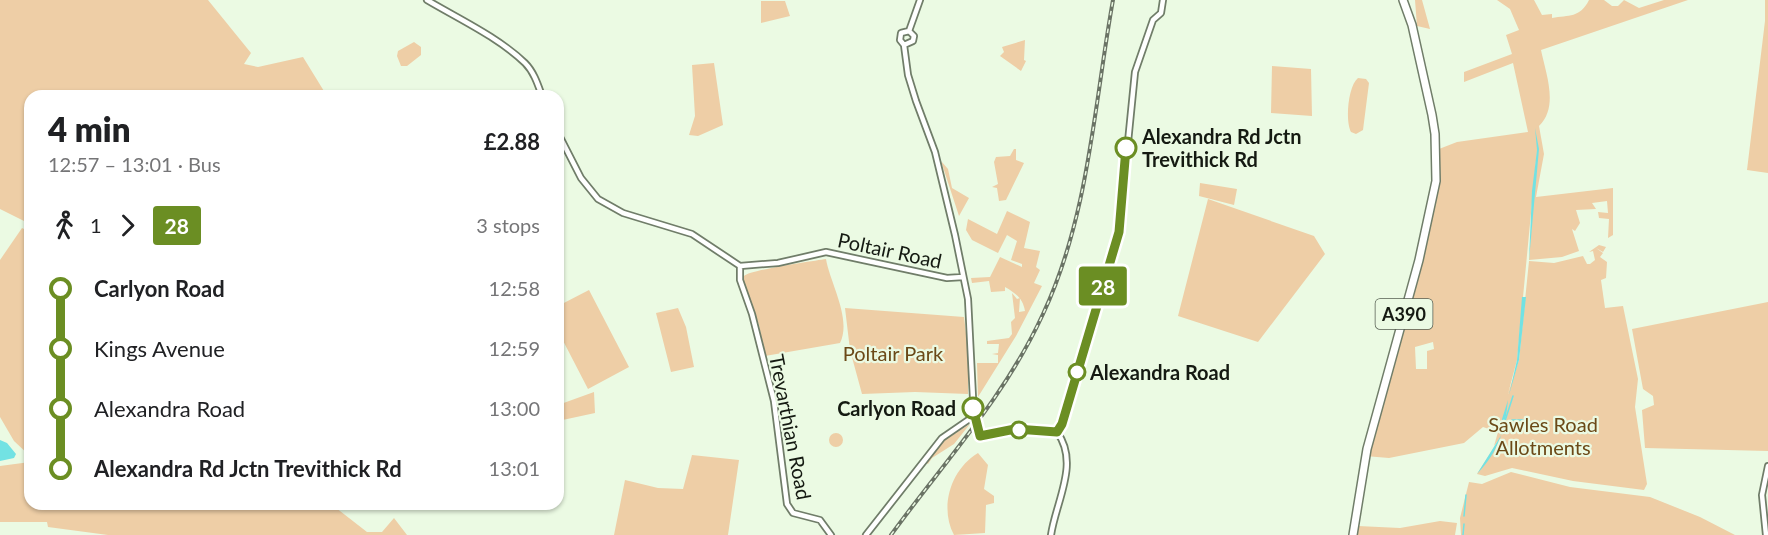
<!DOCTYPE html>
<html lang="en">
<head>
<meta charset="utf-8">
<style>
	:root { --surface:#fff; --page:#f2f2f2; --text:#202124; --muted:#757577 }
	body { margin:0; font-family:Lato,sans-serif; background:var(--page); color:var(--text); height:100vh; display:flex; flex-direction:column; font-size:22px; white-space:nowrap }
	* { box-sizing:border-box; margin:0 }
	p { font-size:20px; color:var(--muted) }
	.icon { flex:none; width:33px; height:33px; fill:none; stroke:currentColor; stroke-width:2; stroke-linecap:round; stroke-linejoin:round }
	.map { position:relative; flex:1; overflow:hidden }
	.sheet { position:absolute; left:24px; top:90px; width:540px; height:420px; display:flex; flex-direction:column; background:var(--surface); border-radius:18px; box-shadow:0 2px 4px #0004 }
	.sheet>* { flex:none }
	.badge { padding:0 12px; border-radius:4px; font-size:21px; line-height:39px }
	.map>.badge { position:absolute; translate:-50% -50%; box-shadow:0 0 0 3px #fff }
	.legs { display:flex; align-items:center; gap:9px; height:66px; padding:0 24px; font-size:20px }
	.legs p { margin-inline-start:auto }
	.headline { display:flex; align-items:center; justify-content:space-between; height:102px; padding:0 24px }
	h1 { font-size:33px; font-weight:800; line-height:45px }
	ul { padding:0 24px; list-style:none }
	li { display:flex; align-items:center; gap:21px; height:60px; font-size:22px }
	li i { display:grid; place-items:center; width:9px; height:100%; margin:0 8px; background:currentColor }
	li i::after { content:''; width:15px; height:15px; margin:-8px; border:4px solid; border-radius:50%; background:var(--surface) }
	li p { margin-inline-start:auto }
	li:first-child i { background:linear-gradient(#0000 50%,currentColor 0) }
	li:last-child i { background:linear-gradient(currentColor 50%,#0000 0) }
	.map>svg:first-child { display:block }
	.green { fill:#eecea6; fill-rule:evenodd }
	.water { fill:#72e2e3 }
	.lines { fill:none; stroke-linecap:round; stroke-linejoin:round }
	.stream { stroke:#72e2e3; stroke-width:1.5 }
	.minor-casing { stroke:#707d69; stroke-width:8 }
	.highway-casing { stroke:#707d69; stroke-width:10 }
	.minor { stroke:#fff; stroke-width:4.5 }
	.highway { stroke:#fff; stroke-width:7 }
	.rail-casing { stroke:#6a7365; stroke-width:4 }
	.rail { stroke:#ebfae3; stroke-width:1.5; stroke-dasharray:4.5; stroke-linecap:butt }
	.minor-bridge-casing { stroke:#707d69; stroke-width:8; stroke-linecap:butt }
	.minor-bridge { stroke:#fff; stroke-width:4.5 }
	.line-1-casing { stroke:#fff; stroke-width:14 }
	.line-1 { stroke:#6b8e23; stroke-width:9 }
	.stop-1-dot { fill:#fff; stroke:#6b8e23; stroke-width:3 }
	.labels { text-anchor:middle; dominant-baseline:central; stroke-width:4.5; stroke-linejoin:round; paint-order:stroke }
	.shield { fill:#ebfae3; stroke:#555d51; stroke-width:1.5 }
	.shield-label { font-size:18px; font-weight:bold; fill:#151a12 }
	.stop-label { font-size:20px; font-weight:bold; fill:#151a12; stroke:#ebfae3; text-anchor:start }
	.street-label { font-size:20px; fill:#151a12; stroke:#ebfae3 }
	.park-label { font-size:20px; fill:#6b4917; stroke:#ebfae3 }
</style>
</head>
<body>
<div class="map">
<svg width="1768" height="535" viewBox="0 0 1768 535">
	<rect width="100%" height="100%" fill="#ebfae3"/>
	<path class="green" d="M0,0H208L251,53L244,64L258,67L303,57L327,96H30V224L0,209Z
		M1415,0H1422L1430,29L1417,26Z
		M1497,0H1534L1542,15L1552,14V18C1569,15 1580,18 1589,0H1604L1612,6H1618L1624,0L1639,8L1664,0H1688L1541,50C1546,74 1559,107 1539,126L1544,154L1536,197L1613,188V235L1608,238L1609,219L1599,218L1598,212L1608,213L1607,201L1592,203L1596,209L1576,210L1580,223L1575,231L1572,229L1579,251L1562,257L1529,260L1537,150L1517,360L1508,394L1519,360L1529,261L1554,263L1583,256L1587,264H1590L1595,260L1593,251L1589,252L1599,245L1606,247L1603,252L1596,248L1603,253L1600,257L1607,262L1606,278L1601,280L1605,308L1623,306L1638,379L1635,407L1647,484L1644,490L1573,481L1512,468L1485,476L1477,474L1500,438L1494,446L1498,432L1483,427L1464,443L1389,458L1365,456L1436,181V155L1439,149L1457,142L1528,132L1513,63L1464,82V72L1512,54L1506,35L1519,30L1510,9ZM1433,342L1434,349L1427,351V369H1416L1415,347Z
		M1765,0H1768V173L1747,170L1765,21Z
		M761,1H785L790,16L761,23Z
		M1025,40L1024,60L1026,61L1021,71L1000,56L1004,52L1002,47Z
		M414,42L421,47V55L407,66H401L397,56L398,51Z
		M714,63L723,125L698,136L689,135L695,116L692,65Z
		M1272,66L1311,69L1312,116L1271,113Z
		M1358,78L1366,79L1369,83L1363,130L1356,134L1351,132C1345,121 1348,86 1358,78Z
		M1014,149H1016V160L1024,163L1006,200L999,201L997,188L992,187L998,184L994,162L996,157L1010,156Z
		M941,161L948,169L952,188L969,198L959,216Z
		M1200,183L1237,189L1234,205L1199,196Z
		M1208,199L1314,236L1325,254L1258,342L1178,316Z
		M1007,211L1030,222L1024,248L1040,251L1036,267L1040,270L1034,283L1042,286L1016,336L978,397L977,363H998V355L992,354L998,353L999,344H987V341L1009,338L1012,334L1011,322L1015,318L1012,293L1017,299L1020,298L1019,312L1025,311C1023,299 1017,294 1005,287V291L991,292L989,281L972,283L971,278L990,277L1000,257L1022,267V264L1011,260L1017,241L1007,235L998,253L972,240L966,230L968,219L997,234Z
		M22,228L30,232V456L14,441L0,417V260Z
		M826,259C830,283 852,319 840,343L765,356L759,325L744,283V276C750,270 813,261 826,259Z
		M589,290L629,367L588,389L558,331V306Z
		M1768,302V451L1645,448L1642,410L1654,405L1653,396L1643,389L1632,329Z
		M678,308L686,327L694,367L671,372L656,313Z
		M845,308L964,317L968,349V394L915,392L862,394L850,350Z
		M594,392L595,413L558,421V405Z
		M970,424L954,444L932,458L928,464L925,462L943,441Z
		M829 440a7 7 0 1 1 14 0a7 7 0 1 1-14 0Z
		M978,453L988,465L984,489L994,496V503L986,505L985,533L954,535C939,507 951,469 978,453Z
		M692,455L739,460L728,535H614L625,480L658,488L683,489Z
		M30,462V504H331L367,532H382L394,518L407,535H108L48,527L47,522H0V466Z
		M1511,472L1570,487L1650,497L1700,517L1735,535H1461L1460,518L1469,482L1482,484Z
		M1440,521L1457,523L1455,535H1357L1358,526L1400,528Z"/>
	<path class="water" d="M1535,128L1539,149L1529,260L1532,191L1537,150Z
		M1522,297H1526L1519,360L1509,395L1517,360Z
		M1508,400C1505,430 1499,451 1477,474L1502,434V419Z
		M0,440L7,443L16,454L14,458L0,461Z"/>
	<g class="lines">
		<path class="stream" d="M1512,420H1527
			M1504,424L1513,396
			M1464,516L1466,495
			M1463,535L1464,524"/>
		<g class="minor-casing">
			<path id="minor" d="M427,0C459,19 498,37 525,63C534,72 538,85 542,96
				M909,31L920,0
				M904,45L913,41L914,36L909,31L901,33L900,40L904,45L908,75L916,101L935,152L955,235L968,299L974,418
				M558,133L581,178L598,199L623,213L692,234L740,266
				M740,266V280L752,314L774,401L787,504L793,513L820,520L831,535
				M740,266L778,263L826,252L947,278L963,277
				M1057,432L1062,424L1119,232L1135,72L1153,20L1161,13L1163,0
				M978,433L980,436L1015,429L1057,432
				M866,535L942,438L974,416
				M1051,535C1056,501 1080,463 1057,432
				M1766,535L1762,495L1768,466"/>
		</g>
		<g class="highway-casing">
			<path id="highway" d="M1353,535L1367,449L1419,260L1436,181L1435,134L1432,115L1412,25L1403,0"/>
		</g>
		<use href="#minor" class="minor"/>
		<use href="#highway" class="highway"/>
		<g class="rail-casing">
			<path id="rail" d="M891,535C944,462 1005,397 1043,314C1089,216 1094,105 1113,0"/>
		</g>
		<use href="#rail" class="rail"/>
		<g class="minor-bridge-casing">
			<path id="minor-bridge" d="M974,418L978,433"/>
		</g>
		<use href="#minor-bridge" class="minor-bridge"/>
	</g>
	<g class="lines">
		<g class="line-1-casing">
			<path id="line-1" d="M973,408L980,436L1015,429L1057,432L1062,424L1119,232L1126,148"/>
		</g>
		<use href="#line-1" class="line-1"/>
	</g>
	<g class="stop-1-dot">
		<circle cx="1126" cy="148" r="10"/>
		<circle cx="1077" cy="372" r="8"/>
		<circle cx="973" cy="408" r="10"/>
		<circle cx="1019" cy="430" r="8"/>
	</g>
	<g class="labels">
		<rect class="shield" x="1375.5" y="299" width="57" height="30" rx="4.5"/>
		<g class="shield-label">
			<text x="1404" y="314">A390</text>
		</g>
		<g class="stop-label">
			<text x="1142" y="136">Alexandra Rd Jctn<tspan x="1142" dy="23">Trevithick Rd</tspan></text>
			<text x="1090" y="372">Alexandra Road</text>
			<text x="956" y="408" text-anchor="end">Carlyon Road</text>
		</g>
		<g class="street-label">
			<text transform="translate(890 250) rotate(12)">Poltair Road</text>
			<text transform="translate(791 427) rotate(79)">Trevarthian Road</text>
		</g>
		<g class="park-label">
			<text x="893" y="353">Poltair Park</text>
			<text x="1543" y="424">Sawles Road<tspan x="1543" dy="23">Allotments</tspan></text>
		</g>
	</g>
</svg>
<b class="badge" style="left:1103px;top:286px;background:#6b8e23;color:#fff">28</b>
<section class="sheet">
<div class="headline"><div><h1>4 min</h1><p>12:57 – 13:01 · Bus</p></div><b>£2.88</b></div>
<div class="legs"><svg class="icon" aria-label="walk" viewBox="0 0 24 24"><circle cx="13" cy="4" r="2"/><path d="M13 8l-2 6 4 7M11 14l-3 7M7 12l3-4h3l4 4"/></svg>1<svg class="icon" aria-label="forward" viewBox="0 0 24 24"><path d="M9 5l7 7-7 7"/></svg><b class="badge" style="background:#6b8e23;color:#fff">28</b><p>3 stops</p></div>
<ul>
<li><i style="color:#6b8e23"></i><b>Carlyon Road</b><p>12:58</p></li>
<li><i style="color:#6b8e23"></i><span>Kings Avenue</span><p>12:59</p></li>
<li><i style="color:#6b8e23"></i><span>Alexandra Road</span><p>13:00</p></li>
<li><i style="color:#6b8e23"></i><b>Alexandra Rd Jctn Trevithick Rd</b><p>13:01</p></li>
</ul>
</section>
</div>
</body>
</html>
